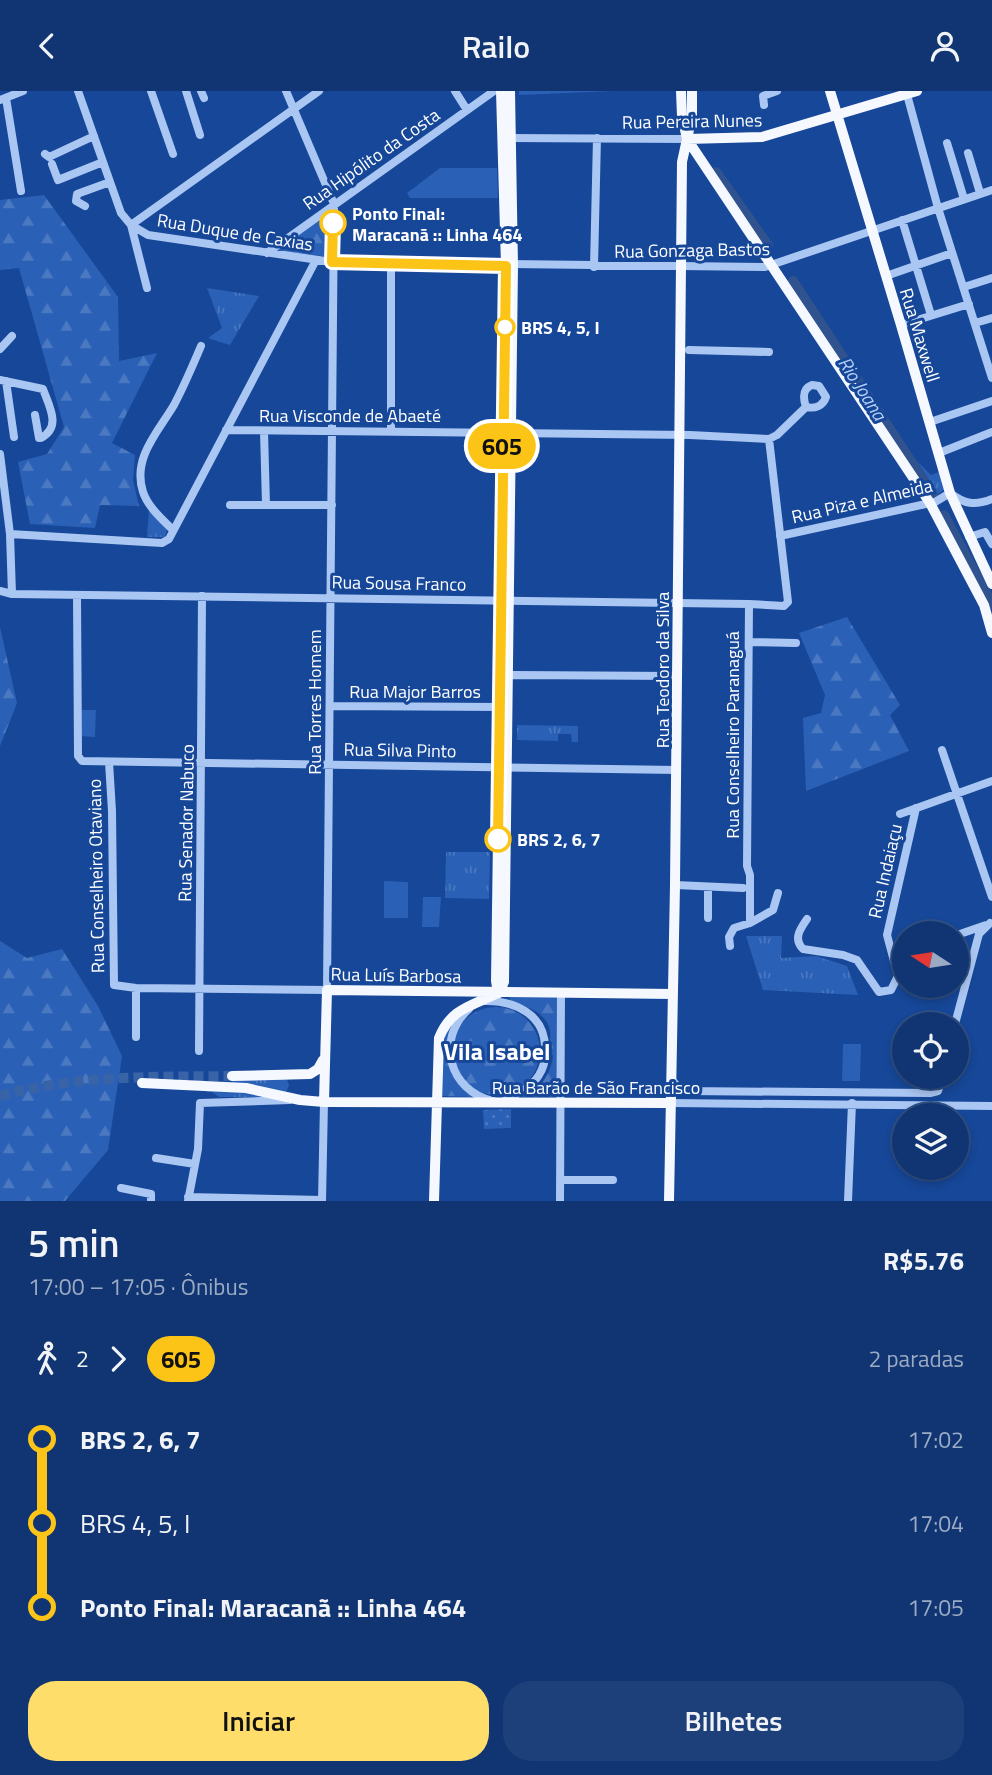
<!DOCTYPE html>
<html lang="pt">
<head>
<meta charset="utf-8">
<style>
	:root { --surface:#103572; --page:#1e407a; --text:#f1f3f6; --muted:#9cabc4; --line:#305084; --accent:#ffdd6b }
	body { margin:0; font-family:"Titillium Web",sans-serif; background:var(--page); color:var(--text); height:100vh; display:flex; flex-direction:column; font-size:26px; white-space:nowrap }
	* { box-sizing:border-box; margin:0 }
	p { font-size:23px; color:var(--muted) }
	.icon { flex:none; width:38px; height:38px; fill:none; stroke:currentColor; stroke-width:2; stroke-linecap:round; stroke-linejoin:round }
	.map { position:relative; height:1110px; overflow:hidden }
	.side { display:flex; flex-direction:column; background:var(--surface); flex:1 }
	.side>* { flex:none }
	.badge { padding:0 14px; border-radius:23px; font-size:24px; line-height:46px }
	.needle { width:46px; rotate:282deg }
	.tools { position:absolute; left:892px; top:830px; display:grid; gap:14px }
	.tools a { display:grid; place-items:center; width:77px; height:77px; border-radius:50%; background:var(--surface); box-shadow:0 4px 10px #0003,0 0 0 2px var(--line); font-size:35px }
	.map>.badge { position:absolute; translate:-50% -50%; box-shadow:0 0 0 4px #fff }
	.legs { display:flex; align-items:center; gap:10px; height:77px; padding:0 28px; font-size:23px }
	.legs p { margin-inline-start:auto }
	.head { display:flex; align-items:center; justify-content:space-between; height:119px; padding:0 28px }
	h1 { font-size:38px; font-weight:600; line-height:52px }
	.button { display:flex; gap:14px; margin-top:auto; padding:14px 28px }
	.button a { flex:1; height:80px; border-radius:28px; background:var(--accent); color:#111; font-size:28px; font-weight:600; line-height:80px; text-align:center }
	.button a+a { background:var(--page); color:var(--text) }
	ul { padding:0 28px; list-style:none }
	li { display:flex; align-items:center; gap:24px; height:84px; font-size:26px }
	li i { display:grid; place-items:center; width:10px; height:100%; margin:0 9px; background:currentColor }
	li i::after { content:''; width:18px; height:18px; margin:-9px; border:5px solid; border-radius:50%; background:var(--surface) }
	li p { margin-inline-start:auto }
	li:first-child i { background:linear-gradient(#0000 50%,currentColor 0) }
	li:last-child i { background:linear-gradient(currentColor 50%,#0000 0) }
	header { display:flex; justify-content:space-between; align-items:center; height:91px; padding:0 28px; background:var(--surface); font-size:32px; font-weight:600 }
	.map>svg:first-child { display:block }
	.grass { fill:url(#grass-tufts) }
	.forest { fill:url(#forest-firs) }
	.garden { fill:url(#garden-dots) }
	.pitch { fill:#2a60b6 }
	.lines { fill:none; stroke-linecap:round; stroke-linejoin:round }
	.river { stroke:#30538f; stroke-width:10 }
	.major-tunnel { stroke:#3963a7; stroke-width:10; stroke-dasharray:10 5; stroke-linecap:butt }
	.minor { stroke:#aac6f2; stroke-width:8 }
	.major { stroke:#f5f8ff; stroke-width:10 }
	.line-1-casing { stroke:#fff; stroke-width:16 }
	.line-1 { stroke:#fdc418; stroke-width:10 }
	.stop-1-dot { fill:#fff; stroke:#fdc418; stroke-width:3.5 }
	.labels { text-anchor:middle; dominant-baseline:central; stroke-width:6; stroke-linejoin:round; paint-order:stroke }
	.street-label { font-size:18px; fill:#fff; stroke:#164798 }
	.stop-label { font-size:18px; font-weight:bold; fill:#fff; stroke:#164798; text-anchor:start }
	.water-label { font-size:19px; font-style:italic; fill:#b6d0f8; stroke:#164798 }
	.district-label { font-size:24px; font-weight:bold; fill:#fff; stroke:#164798 }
</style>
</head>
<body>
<header><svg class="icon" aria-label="back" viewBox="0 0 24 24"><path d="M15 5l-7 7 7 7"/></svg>Railo<svg class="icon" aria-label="person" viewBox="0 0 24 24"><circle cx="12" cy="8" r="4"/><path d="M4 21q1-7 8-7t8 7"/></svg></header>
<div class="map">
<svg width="992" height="1110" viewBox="0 0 992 1110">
	<defs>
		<pattern id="grass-tufts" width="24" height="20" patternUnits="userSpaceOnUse" patternTransform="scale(1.75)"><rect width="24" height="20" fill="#2a60b6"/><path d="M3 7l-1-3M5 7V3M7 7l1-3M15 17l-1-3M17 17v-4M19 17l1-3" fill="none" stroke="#4a78c1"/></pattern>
		<pattern id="forest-firs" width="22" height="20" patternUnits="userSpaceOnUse" patternTransform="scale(1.75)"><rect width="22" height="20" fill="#2a60b6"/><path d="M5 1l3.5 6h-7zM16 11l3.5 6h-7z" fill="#4a78c1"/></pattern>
		<pattern id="garden-dots" width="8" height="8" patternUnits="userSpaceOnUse" patternTransform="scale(1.75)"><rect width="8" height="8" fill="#2a60b6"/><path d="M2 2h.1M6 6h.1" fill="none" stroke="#4a78c1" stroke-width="1.8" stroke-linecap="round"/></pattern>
	</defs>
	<rect width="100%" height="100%" fill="#164798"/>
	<path class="grass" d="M207,197L259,205L230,254L208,247L222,237Z
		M917,370L931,384L939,381L945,398L938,403Z
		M149,418L167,437L165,446H147Z
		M517,634L578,635V651H572L571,643H558V650L517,649Z
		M446,761H490L489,808L445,807Z
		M746,845H782L781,867L816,865L847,875L858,904L763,899Z
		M286,986L289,994L286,1002L232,992L234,988Z
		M206,998L251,1001L273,1006H219L212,1001H206Z"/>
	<path class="forest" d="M519,0H612L519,4Z
		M44,104L118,206L119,270L157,262L112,352L135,364L133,389L139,415L100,414L95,437L30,433L18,371L47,363L64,336L19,177L0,179V109Z
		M330,123V166L273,159Z
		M847,526L900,614L890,624L909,660L806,700L803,627L821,622L825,604L799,542Z
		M0,536L17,612L0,655Z
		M0,850L27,867L62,858L98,915L122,965L108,1059L65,1110H0Z
		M509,905H556L559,907L558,1007L519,1006L535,993L538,996C547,987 552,976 553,964H549C549,956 551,947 550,940C547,921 526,916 510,909Z
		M452 960a44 44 0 1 1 88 0a44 44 0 1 1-88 0Z
		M450,935C443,969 447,984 474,1006L442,1005L443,949Z"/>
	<path class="garden" d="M511,1018V1037L484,1038L483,1019Z"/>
	<path class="pitch" d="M440,77H497L498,107H410L407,102Z
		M81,619H96L95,646L80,645Z
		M384,790L408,791V827H384Z
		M423,806H441L439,836H422Z
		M468,950H482L481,973H468Z
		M843,953H861L860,990H842Z"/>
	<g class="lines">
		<path class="river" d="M716,81L768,154
			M793,190L933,404
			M944,424L992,513"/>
		<path class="major-tunnel" d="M0,1005C75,984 155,986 232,985"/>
		<path class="minor" d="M78,0L121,122L131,134L147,197
			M151,0L173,63
			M186,0L200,44
			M201,0L204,7
			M455,0L467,19
			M906,0L938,117L992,287
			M6,7L21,100
			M0,9L23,0
			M764,14L763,5L777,0
			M508,47L687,48
			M947,52L964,108
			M968,62L980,102
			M45,63L49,66L94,45
			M52,73L58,89L103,71
			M85,115L76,110L77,103L110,91
			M902,129L931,224
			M131,134L148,144L332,171L765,176L992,99
			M131,134L319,0
			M267,162L494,0
			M391,173V339
			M594,176L597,47
			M886,185L952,162
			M964,196L992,187
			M975,232L992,227
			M901,234L969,213
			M0,258L12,245
			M689,259L769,261
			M0,289L43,298C49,315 62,336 41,347H39L35,324
			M6,290L14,346
			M930,331L992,310
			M226,339L690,344L769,348
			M264,340L266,414H332
			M769,348L777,344L806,316C815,318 823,315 826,306L819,295L812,294C802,298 803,307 806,316
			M939,362L992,341
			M0,363L10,443
			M230,414H266
			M173,439C162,428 148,416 143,401C132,367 158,341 174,314C184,295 193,274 201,255
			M780,445L935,411L950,402C964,413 975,415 992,408
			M969,446L985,441L992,453
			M0,500L12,503L749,513L784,515L788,511L769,348
			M12,503L10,443L162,452L169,448L316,169
			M77,504L78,665L82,670L677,679
			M749,551L796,552
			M503,588L513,584L677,585
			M330,615L501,616
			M942,659L992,806
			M109,671L112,720L114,894L136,897L327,899L334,113L286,0
			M900,723L992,690
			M675,794L743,797
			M708,796V827
			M807,828C800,838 793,848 803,858L843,864L857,869L879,901L891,899L898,885L887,844L916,717
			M750,832L773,819L778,802
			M957,844L986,834
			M730,855L729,846L734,837L750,832V784L747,775L749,513
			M483,910C514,909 545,923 545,957C546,966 544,976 539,984C532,996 516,1004 504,1010
			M469,918C435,948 449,1000 493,1010
			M955,933L979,843L990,832
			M136,946V897
			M199,960L202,505
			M671,988L678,996L686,1000L930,1002L938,1000L943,985
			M670,1012L992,1015
			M156,1067L195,1073
			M560,1089H613
			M121,1097L151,1103V1110
			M188,1106L322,1109
			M188,1110L198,1058L200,1012L290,1009
			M322,1110L324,1011
			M560,1110L561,901
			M848,1110L852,1012"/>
		<path class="major" d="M681,0L682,25L687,48L930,412L984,514L992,542
			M830,0L901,234L950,402L992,493
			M687,48L762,46L917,0
			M498,901L496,890L506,175L501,0
			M499,902L504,891L513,175L510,0
			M232,985L310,983L318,978L323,969
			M142,992L246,997L300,1009L324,1011L670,1012
			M324,1011L327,899L673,903
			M434,1110L439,947C451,917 472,915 498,902
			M669,1110L675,794L682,71L692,25V0"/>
	</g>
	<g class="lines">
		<g class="line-1-casing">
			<path id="line-1" d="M333,132L332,171L506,175L498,748"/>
		</g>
		<use href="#line-1" class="line-1"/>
	</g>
	<g class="stop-1-dot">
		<circle cx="333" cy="132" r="12"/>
		<circle cx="505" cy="236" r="9"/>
		<circle cx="498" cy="748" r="12"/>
	</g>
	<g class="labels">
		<g class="street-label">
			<text transform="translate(692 30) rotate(-1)">Rua Pereira Nunes</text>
			<text transform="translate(371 68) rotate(-35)">Rua Hipólito da Costa</text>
			<text transform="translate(235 141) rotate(9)">Rua Duque de Caxias</text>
			<text transform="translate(692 159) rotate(-1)">Rua Gonzaga Bastos</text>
			<text transform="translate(920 244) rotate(73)">Rua Maxwell</text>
			<text x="350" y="324">Rua Visconde de Abaeté</text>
			<text transform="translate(862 410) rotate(-13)">Rua Piza e Almeida</text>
			<text transform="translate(399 492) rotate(1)">Rua Sousa Franco</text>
			<text transform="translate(662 579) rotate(-90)">Rua Teodoro da Silva</text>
			<text x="415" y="600">Rua Major Barros</text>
			<text transform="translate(314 611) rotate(-90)">Rua Torres Homem</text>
			<text transform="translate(732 644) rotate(-90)">Rua Conselheiro Paranaguá</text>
			<text transform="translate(400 659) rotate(1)">Rua Silva Pinto</text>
			<text transform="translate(186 732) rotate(-89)">Rua Senador Nabuco</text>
			<text transform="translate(885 780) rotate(-77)">Rua Indaiaçu</text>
			<text transform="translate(96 785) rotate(-91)">Rua Conselheiro Otaviano</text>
			<text transform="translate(396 884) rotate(1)">Rua Luís Barbosa</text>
			<text x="596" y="996">Rua Barão de São Francisco</text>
		</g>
		<g class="stop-label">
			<text x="352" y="122">Ponto Final:<tspan x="352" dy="21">Maracanã :: Linha 464</tspan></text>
			<text x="521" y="236">BRS 4, 5, I</text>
			<text x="517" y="748">BRS 2, 6, 7</text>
		</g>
		<g class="water-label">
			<text transform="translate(863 297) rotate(57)">Rio Joana</text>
		</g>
		<g class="district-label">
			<text x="497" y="960">Vila Isabel</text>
		</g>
	</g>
</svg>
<div class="tools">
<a><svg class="needle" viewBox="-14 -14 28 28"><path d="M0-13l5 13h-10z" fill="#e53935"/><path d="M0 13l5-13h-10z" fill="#9cabc4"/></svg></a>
<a><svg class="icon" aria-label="locate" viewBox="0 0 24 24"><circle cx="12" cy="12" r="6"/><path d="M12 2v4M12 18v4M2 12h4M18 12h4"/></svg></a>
<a><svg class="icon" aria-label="layers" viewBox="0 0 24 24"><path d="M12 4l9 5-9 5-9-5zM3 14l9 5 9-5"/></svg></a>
</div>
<b class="badge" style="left:502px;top:355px;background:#fdc418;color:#111">605</b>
</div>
<section class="side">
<div class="head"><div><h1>5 min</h1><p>17:00 – 17:05 · Ônibus</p></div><b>R$5.76</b></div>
<div class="legs"><svg class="icon" aria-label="walk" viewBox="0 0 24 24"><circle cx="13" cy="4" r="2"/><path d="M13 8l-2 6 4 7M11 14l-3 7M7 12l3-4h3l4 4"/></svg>2<svg class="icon" aria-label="forward" viewBox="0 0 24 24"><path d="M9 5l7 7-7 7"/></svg><b class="badge" style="background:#fdc418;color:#111">605</b><p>2 paradas</p></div>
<ul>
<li><i style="color:#fdc418"></i><b>BRS 2, 6, 7</b><p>17:02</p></li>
<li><i style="color:#fdc418"></i><span>BRS 4, 5, I</span><p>17:04</p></li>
<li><i style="color:#fdc418"></i><b>Ponto Final: Maracanã :: Linha 464</b><p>17:05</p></li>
</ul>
<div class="button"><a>Iniciar</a><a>Bilhetes</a></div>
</section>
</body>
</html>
